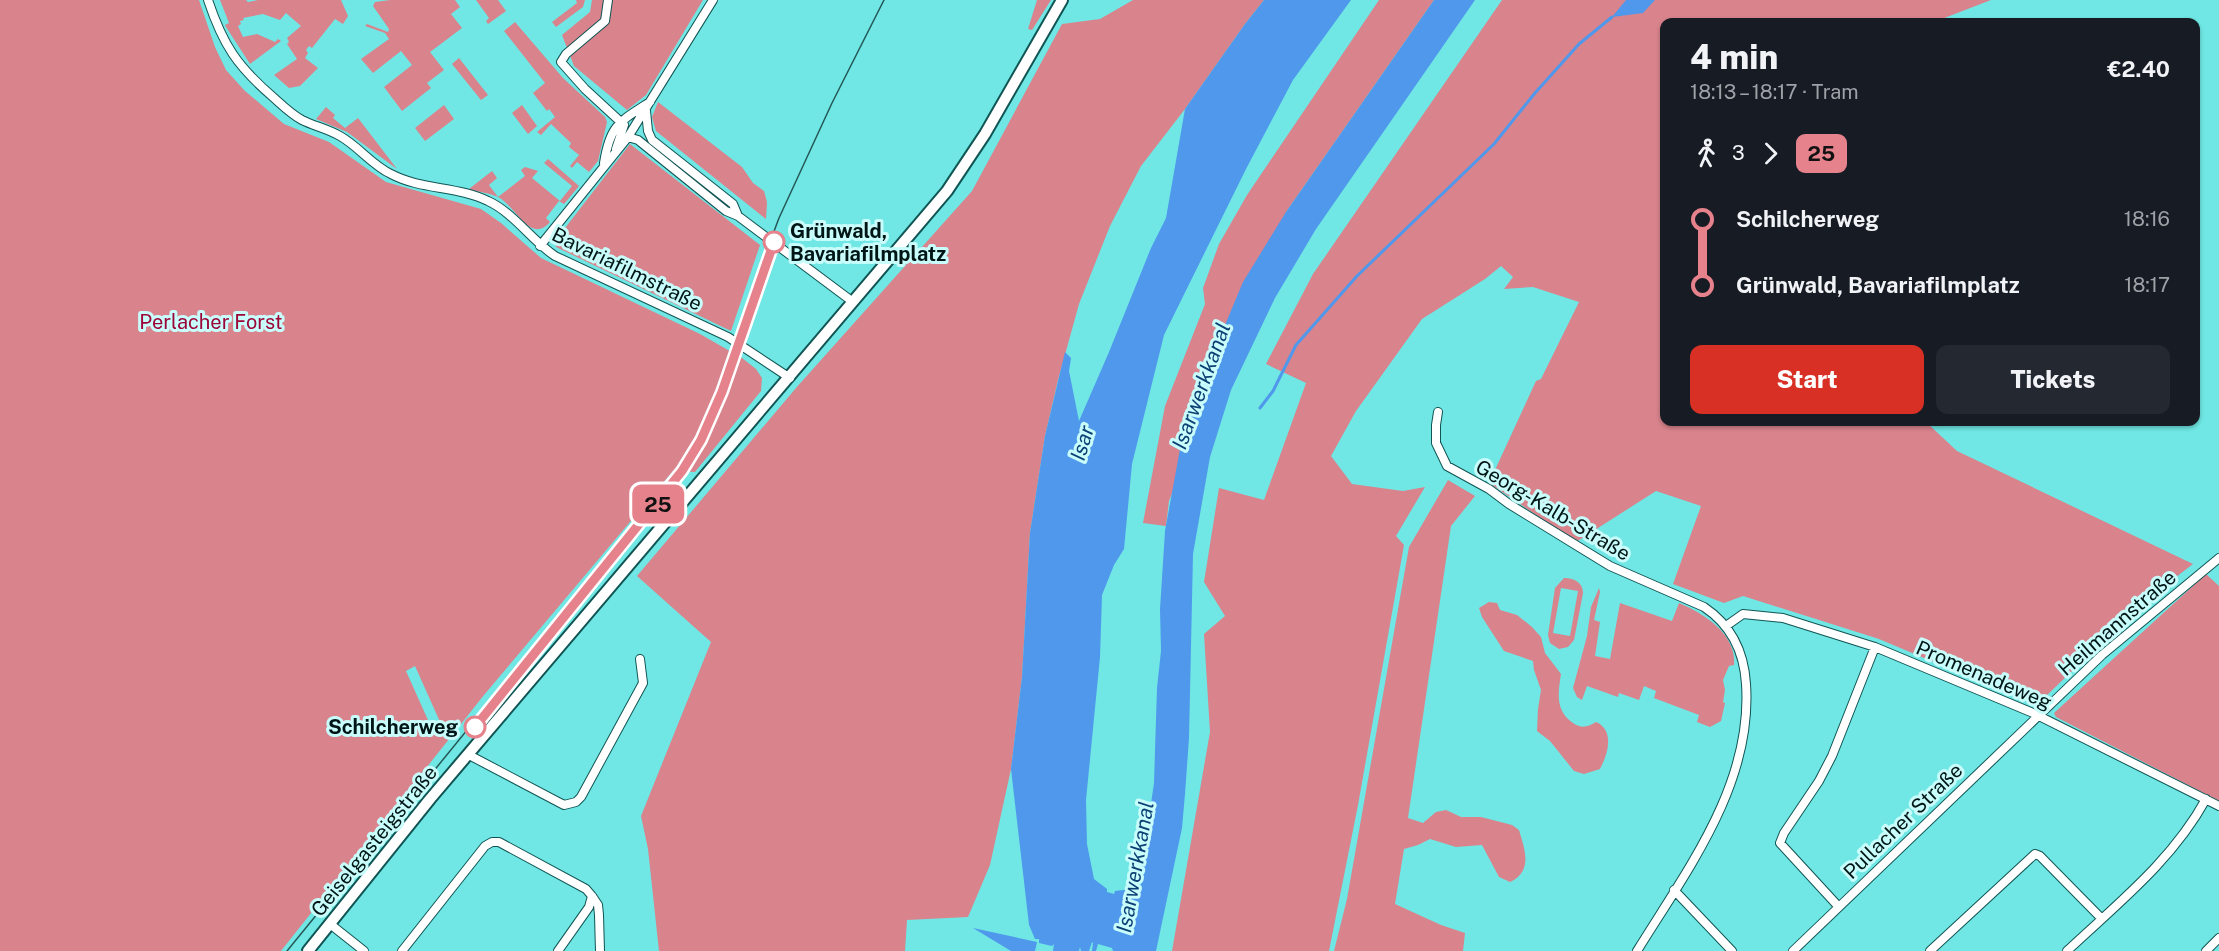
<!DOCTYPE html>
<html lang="en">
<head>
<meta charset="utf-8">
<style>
	:root { --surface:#171b24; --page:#242831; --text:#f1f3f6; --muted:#9ea1a6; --accent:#d93025 }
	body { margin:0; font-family:"Public Sans",sans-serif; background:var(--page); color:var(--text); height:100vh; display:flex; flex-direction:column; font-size:22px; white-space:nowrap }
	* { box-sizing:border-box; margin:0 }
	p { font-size:20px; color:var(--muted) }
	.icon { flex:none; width:33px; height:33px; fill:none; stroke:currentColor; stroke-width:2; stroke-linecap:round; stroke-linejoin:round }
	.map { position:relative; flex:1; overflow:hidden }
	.details { position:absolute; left:1660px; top:18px; width:540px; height:408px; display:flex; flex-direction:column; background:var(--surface); border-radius:12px; box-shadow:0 2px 4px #0004 }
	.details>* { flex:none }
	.badge { padding:0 12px; border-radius:9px; font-size:21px; line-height:39px }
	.map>.badge { position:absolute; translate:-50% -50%; box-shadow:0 0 0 3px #fff }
	.legs { display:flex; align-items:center; gap:9px; height:66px; padding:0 30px; font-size:20px }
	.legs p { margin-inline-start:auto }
	.overview { display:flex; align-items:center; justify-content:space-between; height:102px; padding:0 30px }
	h1 { font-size:33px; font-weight:800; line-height:45px }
	.primary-button { display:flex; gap:12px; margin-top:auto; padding:12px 30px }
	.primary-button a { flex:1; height:69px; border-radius:12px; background:var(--accent); color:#fff; font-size:24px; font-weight:800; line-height:69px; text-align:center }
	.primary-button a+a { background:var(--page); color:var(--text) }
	ul { padding:0 30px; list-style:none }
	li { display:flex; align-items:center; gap:21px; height:66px; font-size:22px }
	li i { display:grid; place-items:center; width:9px; height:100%; margin:0 8px; background:currentColor }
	li i::after { content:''; width:15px; height:15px; margin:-8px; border:4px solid; border-radius:50%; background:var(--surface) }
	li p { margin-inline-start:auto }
	li:first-child i { background:linear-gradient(#0000 50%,currentColor 0) }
	li:last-child i { background:linear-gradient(currentColor 50%,#0000 0) }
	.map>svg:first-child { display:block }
	.green { fill:#d9838c; fill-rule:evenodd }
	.water { fill:#4f98ec }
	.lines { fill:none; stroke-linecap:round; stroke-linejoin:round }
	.stream { stroke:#4f98ec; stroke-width:3 }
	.street-casing { stroke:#105554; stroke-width:10 }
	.secondary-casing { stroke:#105554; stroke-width:14 }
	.street { stroke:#fff; stroke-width:8 }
	.secondary { stroke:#fff; stroke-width:10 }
	.tram { stroke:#245857; stroke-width:1.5 }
	.line-1-casing { stroke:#fff; stroke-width:14 }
	.line-1 { stroke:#e6828c; stroke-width:9 }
	.stop-1-dot { fill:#fff; stroke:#e6828c; stroke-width:3 }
	.labels { text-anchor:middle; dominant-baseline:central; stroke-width:6; stroke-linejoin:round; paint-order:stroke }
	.stop-label { font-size:20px; font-weight:bold; fill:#001515; stroke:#c8fdfb; text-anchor:start }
	.street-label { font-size:20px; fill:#001515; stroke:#c8fdfb }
	.park-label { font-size:20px; fill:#9c0436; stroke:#c8fdfb }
	.water-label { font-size:21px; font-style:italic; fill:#0c4075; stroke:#c8fdfb }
</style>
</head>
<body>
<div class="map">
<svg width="2219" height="951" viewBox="0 0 2219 951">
	<rect width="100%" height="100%" fill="#70e7e4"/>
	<path class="green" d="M0,0H199L215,47L226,70L245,91L284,124L329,142L386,182L481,209L501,223L541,258L700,334L742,358L756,369L762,378L761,391L695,472L673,471L484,695L281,951H0ZM415,666L441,724L432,729L406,671Z
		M220,0H246L248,2L258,0H341L348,16L343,24L335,19L312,48L309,46L306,50L308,53L305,58L318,68L300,86L289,88L274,75L297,59L287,44L289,42L287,38L301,26L286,13L280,20L263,14L243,18L244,20L240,21L241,24L238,26L243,37L257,34L275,42L278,39L281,41L250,64L226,27L225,25L229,23Z
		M390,0H455L460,7L451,14L462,28L430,52L444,70L427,83L431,88L402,111L384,87L412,65L401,51L373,73L361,59L389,39L385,33L365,26L367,24L388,32L389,29L373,6L375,2Z
		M476,0H498L506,11L488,24L486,21L489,18Z
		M576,0H585L583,7L556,27L552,22L577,3Z
		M592,0H703L646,95L627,110L574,66L562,35L590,12Z
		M1037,0H1051L1032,30L1028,29Z
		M1133,0H1264L1245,24L1185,109L1141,166L1110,226L1079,304L1058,380L1045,436L1030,533L1022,677L1011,769L990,865L968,917L907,920L905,951H659L648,849L641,816L711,642L637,576L796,388L972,191L1062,24L1100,19Z
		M1379,0H1434L1286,212L1169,501L1166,526L1143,523L1165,406L1205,304L1203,288L1219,244L1247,195Z
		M1502,0H1991L1934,22H1665V422H1926L1957,451L2193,564L2146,600L2044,698L2027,689L2019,698L1879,639L1743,596L1724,603L1673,584L1701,506L1656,491L1576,542L1489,483L1536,381L1541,379L1579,302L1533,287L1504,289L1513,277L1501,266L1485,279L1422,319L1356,411L1331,456L1352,484L1403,491L1425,487L1396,536L1404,545L1358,805L1329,951H1172L1210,732L1204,634L1225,616L1204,582L1219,488L1264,500L1306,383L1266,364L1313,274Z
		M515,22L563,78L605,117L607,122L598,161L589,172L577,162L572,168L570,166L579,155L569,147L571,143L551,124L541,135L537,132L555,117L549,109L547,111L533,93L545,83L504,31Z
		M459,58L488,95L481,100L452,64Z
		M658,102L742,167L753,183L764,191L767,202L766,219L656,131L652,117Z
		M444,105L454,119L425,141L415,128Z
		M522,105L537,126L528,134L512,113Z
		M326,107L335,115L333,118L345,128L358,118L397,169L347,132L316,119Z
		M630,144L760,245L731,331L556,247L555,241Z
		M548,159L579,186L564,204L559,201L546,218L550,222C530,245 516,206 498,197C490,193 478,192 469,189L492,171L497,178L489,185L498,197L525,176L521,170L525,167L538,171L532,178L560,201L572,186L544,163Z
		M1448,480L1475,496L1451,526L1408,818L1423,823L1436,812L1446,810L1461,817H1481L1512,825L1519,830C1525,850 1533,871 1510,882L1499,877L1482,845L1456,847L1430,839L1418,845L1404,849L1395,904L1441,925L1465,933L1463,951H1334L1347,899L1409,547Z
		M2206,574L2219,586V801L2056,717L2054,713Z
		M1564,578C1573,578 1583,582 1583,593L1574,640L1568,647L1559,649L1550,643L1548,635L1555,588ZM1561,588L1578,591L1570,636L1553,633Z
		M1599,588L1600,592L1594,620L1600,622L1595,656L1610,659L1620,603L1672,621L1679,603C1703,613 1737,634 1734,665L1729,666L1723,680L1725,690L1723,702L1725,703L1721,721L1710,727L1697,722L1699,715L1654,698L1656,691L1644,686L1639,700L1619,693L1618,697L1587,686L1582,700L1577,697L1573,688L1587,636L1591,607Z
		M1489,602L1497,603L1500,610L1517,615L1532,627L1541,637L1545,653L1561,674C1558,693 1555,711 1573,723C1582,729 1587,727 1596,722C1615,730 1608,754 1600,769L1584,774L1574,771L1550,741L1537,731L1538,709L1541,690L1534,670L1533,661L1504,651L1482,617L1479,608Z"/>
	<path class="water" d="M1264,0H1351L1293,80L1246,169L1164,335L1132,464L1124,549L1114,565L1102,595L1100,657L1086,800L1087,844L1094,879L1107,889V892L1114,894L1115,891L1140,888L1144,869L1142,866L1154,783L1157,688L1161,651L1160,609L1165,531L1180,449L1202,380L1243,282L1286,212L1434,0H1475L1316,229L1275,298L1231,390L1210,457L1193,554L1189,738L1185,794L1182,828L1156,951H1113L1112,948L1098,944L1096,951H1092L1093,943L1092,942L1089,951H1081L1080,947L1079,951H1053L1054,944L1052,946L1039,943V939H1035L1029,925L1011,769L1022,677L1030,533L1045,436L1065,352L1071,358L1069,371L1079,421L1109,352L1151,248L1166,218L1185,109L1245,24Z
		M1626,0H1655L1643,13L1612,17Z
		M973,928L1037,942L1035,951H1011Z"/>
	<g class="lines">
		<path class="stream" d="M1260,408L1273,391L1296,345L1357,276L1494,144L1535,93L1579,44L1612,17"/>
		<g class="street-casing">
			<path id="street" d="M208,0C223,45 237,66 273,97C282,105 291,114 302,120C314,126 328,129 340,136C358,146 372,165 391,174C421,190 458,186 488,201C514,213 531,240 555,256L728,337L790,378
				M608,0L605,21L566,54L561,62L585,89L624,125
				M646,111L648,131L652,140L733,204L738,216
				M628,137L638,140L726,211L738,216L853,302
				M616,149L624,125
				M604,163C610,125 619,122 650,102
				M540,246L628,137L713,0
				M1438,412L1436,425V443L1447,466L1489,489L1509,504L1610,566L1704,607C1731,625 1744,651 1746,684C1753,784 1687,870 1637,951
				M1726,626L1743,614L1783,618L1875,647L2033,713L2219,806
				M469,755L564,805L576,802L581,797L643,683L640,659
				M1674,890L1732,951
				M1838,906L1780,843L1784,833L1819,781L1832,756L1875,647
				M330,924L364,951
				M402,951L485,846L492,842H499L586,889L592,896L598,905L599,915L600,951
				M558,951L589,907L592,896
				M1793,951L2102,655L2219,558
				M1930,951L2035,854L2040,856L2102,919
				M2067,951C2117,904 2172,861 2206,799
				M2206,951L2219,938"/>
		</g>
		<g class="secondary-casing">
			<path id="secondary" d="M308,951L430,799L947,191L985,134L1062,0"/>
		</g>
		<use href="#street" class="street"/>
		<use href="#secondary" class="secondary"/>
		<path class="tram" d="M287,951L679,470L698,438L720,390L749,298L779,218L832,103L884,0"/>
	</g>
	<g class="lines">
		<g class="line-1-casing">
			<path id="line-1" d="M475,727L682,471L701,440L722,392L774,242"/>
		</g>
		<use href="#line-1" class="line-1"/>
	</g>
	<g class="stop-1-dot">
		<circle cx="774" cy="242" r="10"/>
		<circle cx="475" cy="727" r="10"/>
	</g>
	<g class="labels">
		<g class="stop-label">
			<text x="790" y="231">Grünwald,<tspan x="790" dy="23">Bavariafilmplatz</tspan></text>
			<text x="458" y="727" text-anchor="end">Schilcherweg</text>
		</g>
		<g class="street-label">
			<text transform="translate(627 269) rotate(26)">Bavariafilmstraße</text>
			<text transform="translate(1553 510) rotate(31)">Georg-Kalb-Straße</text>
			<text transform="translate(2117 623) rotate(-41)">Heilmannstraße</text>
			<text transform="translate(1984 675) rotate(23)">Promenadeweg</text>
			<text transform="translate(1903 821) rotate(-44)">Pullacher Straße</text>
			<text transform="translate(374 841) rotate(-51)">Geiselgasteigstraße</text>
		</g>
		<g class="park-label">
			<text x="211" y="322">Perlacher Forst</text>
		</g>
		<g class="water-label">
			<text transform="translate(1201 386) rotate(-70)">Isarwerkkanal</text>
			<text transform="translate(1082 443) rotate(-73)">Isar</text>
			<text transform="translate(1135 867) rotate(-80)">Isarwerkkanal</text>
		</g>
	</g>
</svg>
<b class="badge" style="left:658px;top:504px;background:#e6828c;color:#111">25</b>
<section class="details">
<div class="overview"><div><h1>4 min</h1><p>18:13 – 18:17 · Tram</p></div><b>€2.40</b></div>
<div class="legs"><svg class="icon" aria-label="walk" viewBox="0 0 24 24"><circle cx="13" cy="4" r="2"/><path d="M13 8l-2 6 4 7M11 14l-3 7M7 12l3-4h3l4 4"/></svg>3<svg class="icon" aria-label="forward" viewBox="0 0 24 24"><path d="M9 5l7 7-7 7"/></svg><b class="badge" style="background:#e6828c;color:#111">25</b></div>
<ul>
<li><i style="color:#e6828c"></i><b>Schilcherweg</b><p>18:16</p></li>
<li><i style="color:#e6828c"></i><b>Grünwald, Bavariafilmplatz</b><p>18:17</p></li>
</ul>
<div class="primary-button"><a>Start</a><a>Tickets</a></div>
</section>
</div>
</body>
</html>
